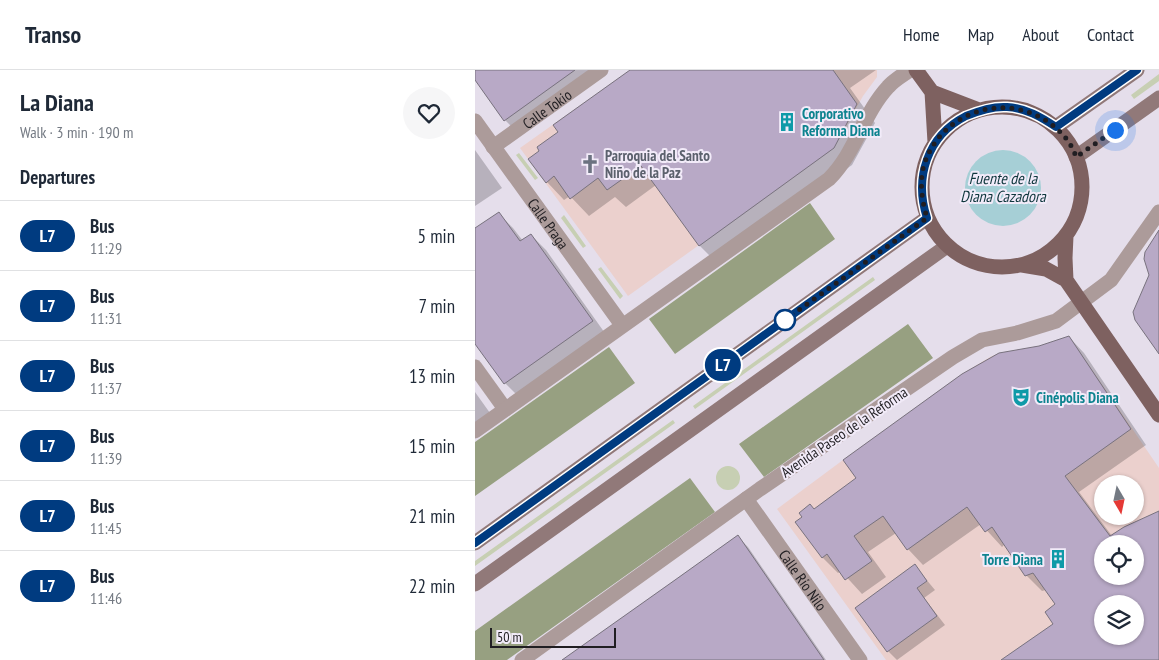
<!DOCTYPE html>
<html lang="en">
<head>
<meta charset="utf-8">
<style>
	:root { --surface:#fff; --page:#f6f6f7; --text:#1f2937; --muted:#747a83; --line:#e0e1e3 }
	body { margin:0; font-family:"PT Sans Narrow",sans-serif; background:var(--page); color:var(--text); height:100vh; display:flex; flex-direction:column; font-size:19px; white-space:nowrap }
	* { box-sizing:border-box; margin:0 }
	p { font-size:16px; color:var(--muted) }
	.icon { flex:none; width:28px; height:28px; fill:none; stroke:currentColor; stroke-width:2; stroke-linecap:round; stroke-linejoin:round }
	.map { position:relative; flex:1; overflow:hidden }
	.drawer { display:flex; flex-direction:column; background:var(--surface); width:475px }
	.drawer>* { flex:none }
	.badge { padding:0 10px; border-radius:16px; font-size:18px; line-height:32px }
	.needle { width:32px; rotate:171deg }
	.fabs { position:absolute; left:619px; top:405px; display:grid; gap:10px }
	.fabs a { display:grid; place-items:center; width:50px; height:50px; border-radius:50%; background:var(--surface); box-shadow:0 1px 4px #0004; font-size:25px }
	.scale { position:absolute; left:15px; bottom:12px; width:126px; box-sizing:border-box; padding-left:5px; border:2px solid #201e22; border-top:0; font-size:14px; line-height:18px; white-space:nowrap; color:#201e22; -webkit-text-stroke:4px #f2ebf9; paint-order:stroke }
	.you { position:absolute; width:25px; height:25px; margin:-12px; border:4px solid #fff; border-radius:50%; background:#1a73e8; box-shadow:0 0 0 8px #1a73e833 }
	.map>.badge { position:absolute; translate:-50% -50%; box-shadow:0 0 0 2px #fff }
	h2 { padding:0 20px; font-size:19px; line-height:45px }
	.round { display:grid; place-items:center; flex:none; width:52px; height:52px; border-radius:26px; background:var(--page) }
	.summary { display:flex; align-items:center; justify-content:space-between; height:85px; padding:0 20px }
	h1 { font-size:24px; font-weight:700; line-height:38px }
	ul { padding:0; list-style:none }
	li { display:flex; align-items:center; gap:15px; height:70px; padding:0 20px; border-top:1px solid var(--line) }
	li div { flex:1 }
	li b { display:block; font-size:19px }
	li em { font-style:normal }
	li .badge { min-width:55px; font-weight:700; text-align:center }
	header { display:flex; align-items:center; gap:30px; box-sizing:border-box; height:70px; padding:0 25px; background:var(--surface); border-bottom:1px solid var(--line) }
	header strong { font-size:24px }
	nav { display:flex; gap:28px; margin-inline-start:auto; font-size:18px }
	main { display:flex; flex:1; min-height:0 }
	.map>svg:first-child { display:block }
	.commercial { fill:#ebd0cd; fill-rule:evenodd }
	.green { fill:#c7cfb3 }
	.forest { fill:#97a081 }
	.water { fill:#a6cfd6 }
	.shadow { fill:#0003; fill-rule:evenodd }
	.building { fill:#b8a9c6; stroke:#78727e; fill-rule:evenodd }
	.lines { fill:none; stroke-linecap:round; stroke-linejoin:round }
	.minor { stroke:#ac9b9a; stroke-width:15 }
	.tertiary { stroke:#ac9b9a; stroke-width:15 }
	.secondary { stroke:#917979; stroke-width:15 }
	.primary { stroke:#7e6160; stroke-width:15 }
	.line-casing { stroke:#fff; stroke-width:11 }
	.line { stroke:#003b80; stroke-width:8 }
	.walk { stroke:#201e22; stroke-width:5; stroke-dasharray:0 9 }
	.stop-dot { fill:#fff; stroke:#003b80; stroke-width:2.5 }
	.labels { text-anchor:middle; dominant-baseline:central; stroke-width:4; stroke-linejoin:round; paint-order:stroke }
	.street-label { font-size:15px; fill:#201e22; stroke:#f2ebf9 }
	.culture-label { font-size:15px; font-weight:bold; fill:#0d838f; stroke:#f2ebf9; text-anchor:start }
	.worship-label { font-size:15px; font-weight:bold; fill:#5b616d; stroke:#f2ebf9; text-anchor:start }
	.water-label { font-size:16px; font-style:italic; fill:#0f373d; stroke:#f2ebf9 }
</style>
</head>
<body>
<header>
<strong>Transo</strong>
<nav><a>Home</a><a>Map</a><a>About</a><a>Contact</a></nav>
</header>
<main>
<section class="drawer">
<div class="summary"><div><h1>La Diana</h1><p>Walk · 3 min · 190 m</p></div><a class="round"><svg class="icon" aria-label="heart" viewBox="0 0 24 24"><path d="M12 20l-8-8c-3-5 5-10 8-4 3-6 11-1 8 4z"/></svg></a></div>
<h2>Departures</h2>
<ul>
<li><span class="badge" style="background:#003b80;color:#fff">L7</span><div><b>Bus</b><p>11:29</p></div><em>5 min</em></li>
<li><span class="badge" style="background:#003b80;color:#fff">L7</span><div><b>Bus</b><p>11:31</p></div><em>7 min</em></li>
<li><span class="badge" style="background:#003b80;color:#fff">L7</span><div><b>Bus</b><p>11:37</p></div><em>13 min</em></li>
<li><span class="badge" style="background:#003b80;color:#fff">L7</span><div><b>Bus</b><p>11:39</p></div><em>15 min</em></li>
<li><span class="badge" style="background:#003b80;color:#fff">L7</span><div><b>Bus</b><p>11:45</p></div><em>21 min</em></li>
<li><span class="badge" style="background:#003b80;color:#fff">L7</span><div><b>Bus</b><p>11:46</p></div><em>22 min</em></li>
</ul>
</section>
<div class="map">
<svg width="684" height="590" viewBox="0 0 684 590">
	<rect width="100%" height="100%" fill="#e5deeb"/>
	<path class="commercial" d="M155,0H402V7L388,26L365,67L355,81L153,226L45,78Z
		M594,266L684,398V590L578,554L526,590H411L302,439L368,390L487,304L515,287L524,283L564,276ZM628,414H660V446H628ZM628,474H660V506H628ZM628,534H660V566H628Z"/>
	<path class="green" d="M684,4V11L659,29L656,25Z
		M44,83L63,108L60,110L41,85Z
		M89,145L111,176L108,178L86,148Z
		M126,197L148,226L145,229L123,199Z
		M398,207L400,210L220,339L218,336Z
		M198,350L200,353L0,496V491Z
		M241 408a12 12 0 1 1 24 0a12 12 0 1 1-24 0Z"/>
	<path class="forest" d="M335,133L360,169L200,284L174,249Z
		M433,254L458,288L289,407L264,374Z
		M134,277L160,313L0,426V372Z
		M215,408L240,442L32,590H0V561Z"/>
	<path class="water" d="M490 118a38 38 0 1 1 76 0a38 38 0 1 1-76 0Z"/>
	<path class="shadow" d="M0,0H122L39,59L30,50L0,8Z
		M157,0H401L375,18L400,53L377,95L242,193L224,175L181,115L151,137L140,127L114,146L95,126L89,130L72,112L85,62Z
		M0,80L27,118L0,136Z
		M23,143L38,158L48,171L56,165L71,180L132,266L45,328L30,313L0,271V160Z
		M594,267L609,283L671,375L604,422L637,466L684,445V590H528L580,554L582,534L571,520L567,521L551,505L530,474L527,477L506,454L448,495L433,479L421,463L393,482L411,507L387,524L366,501L363,503L348,488L322,452L383,409L488,305L524,284L564,277ZM628,474H660V506H628ZM628,534H660V566H628Z
		M0,322L20,350L0,364Z
		M262,466L273,477L351,590H88Z
		M440,496L460,520L449,528L470,555L422,590L413,581L382,538Z"/>
	<path class="building" d="M0,0H100L29,51L0,10Z
		M155,0H358L382,34L359,78L224,176L166,96L132,120L123,108L95,129L79,106L71,113L53,89L64,81L62,77L83,62L78,55Z
		M24,142L45,171L56,164L118,251L29,314L0,274V158Z
		M684,160V284L660,250L658,242L674,205L669,189L670,182Z
		M594,266L656,359L590,406L635,466L649,457L684,441V590H526L578,554L570,542L580,534L558,503L550,506L517,457L510,462L492,437L432,480L408,446L379,466L397,491L370,510L352,484L347,488L320,452L327,447L324,443L335,434L339,439L381,408L368,390L487,304L524,283L564,276ZM628,474H660V506H628ZM628,534H660V566H628Z
		M263,465L349,590H87L200,510Z
		M440,494L452,511L442,518L462,546L412,582L380,538Z"/>
	<g class="lines">
		<g class="minor">
			<path id="s1" d="M0,51L147,255"/>
			<path id="s2" d="M18,77L126,0"/>
			<path d="M0,297L30,339"/>
			<path id="s3" d="M271,429L385,590"/>
		</g>
		<path class="tertiary" d="M0,361L354,109C381,82 388,44 413,17C419,10 428,5 435,0
			M47,590L285,419L478,287L507,270L542,263L581,251L636,210L684,142"/>
		<path class="secondary" d="M581,57L662,0
			M601,87L684,28
			M0,473L452,148
			M0,514L472,176"/>
		<path class="primary" d="M441,0L457,22L504,40
			M457,22L460,72
			M447 117a80 80 0 1 1 160 0a80 80 0 1 1-160 0Z
			M591,166L590,188L591,210L684,345
			M547,195L571,199L591,210"/>
	</g>
	<g class="lines">
		<g class="line-casing">
			<path id="line" d="M0,473L452,148C439,108 452,66 491,46C503,41 518,36 532,37C551,38 566,47 581,57L662,0"/>
		</g>
		<use href="#line" class="line"/>
		<path class="walk" d="M310,250L452,148C447,131 444,112 449,95C465,44 525,22 570,50C584,59 596,71 601,87L640,60"/>
	</g>
	<defs>
		<g id="building-bare" transform="scale(1.5)"><path d="M-4-6H4V6H1V3H-1V6H-4ZM-2.5-4.3h1.7v1.8h-1.7ZM.8-4.3h1.7v1.8H.8ZM-2.5-1h1.7V.8h-1.7ZM.8-1h1.7V.8H.8Z" fill="#0f9aa8" stroke="#f2ebf9" stroke-width="2.5" paint-order="stroke"/></g>
		<g id="church-bare" transform="scale(1.5)"><path d="M-1.2-6h2.4v3.5h3.3v2.4h-3.3V6h-2.4V-.1h-3.3v-2.4h3.3Z" fill="#6b7280" stroke="#f2ebf9" stroke-width="2.5" paint-order="stroke"/></g>
		<g id="theatre-bare" transform="scale(1.5)"><path d="M-5-5.5Q0-4 5-5.5V0Q5 5 0 6Q-5 5-5 0ZM-3.3-2.5H-1v1.5H-3.3ZM1-2.5H3.3v1.5H1ZM-2.8 1Q0 5.5 2.8 1Z" fill="#0f9aa8" stroke="#f2ebf9" stroke-width="2.5" paint-order="stroke"/></g>
	</defs>
	<g fill-rule="evenodd">
		<use href="#building-bare" x="312" y="52"/>
		<use href="#church-bare" x="115" y="94"/>
		<use href="#theatre-bare" x="546" y="327"/>
		<use href="#building-bare" x="583" y="489"/>
	</g>
	<circle class="stop-dot" cx="310" cy="250" r="10"/>
	<g class="labels">
		<g class="street-label">
			<text stroke="none"><textPath href="#s2" startOffset="66">Calle Tokio</textPath></text>
			<text stroke="none"><textPath href="#s1" startOffset="126">Calle Praga</textPath></text>
			<text transform="translate(369 362) rotate(-34)">Avenida Paseo de la Reforma</text>
			<text stroke="none"><textPath href="#s3" startOffset="99">Calle Río Nilo</textPath></text>
		</g>
		<g class="culture-label">
			<text x="327" y="43">Corporativo<tspan x="327" dy="17">Reforma Diana</tspan></text>
			<text x="561" y="327">Cinépolis Diana</text>
			<text x="568" y="489" text-anchor="end">Torre Diana</text>
		</g>
		<g class="worship-label">
			<text x="130" y="85">Parroquia del Santo<tspan x="130" dy="17">Niño de la Paz</tspan></text>
		</g>
		<g class="water-label">
			<text x="528" y="108">Fuente de la<tspan x="528" dy="18">Diana Cazadora</tspan></text>
		</g>
	</g>
</svg>
<div class="fabs">
<a><svg class="needle" viewBox="-14 -14 28 28"><path d="M0-13l5 13h-10z" fill="#e53935"/><path d="M0 13l5-13h-10z" fill="#747a83"/></svg></a>
<a><svg class="icon" aria-label="locate" viewBox="0 0 24 24"><circle cx="12" cy="12" r="6"/><path d="M12 2v4M12 18v4M2 12h4M18 12h4"/></svg></a>
<a><svg class="icon" aria-label="layers" viewBox="0 0 24 24"><path d="M12 4l9 5-9 5-9-5zM3 14l9 5 9-5"/></svg></a>
</div>
<div class="scale">50 m</div>
<div class="you" style="left:640px;top:60px"></div>
<b class="badge" style="left:248px;top:295px;background:#003b80;color:#fff">L7</b>
</div>
</main>
</body>
</html>
